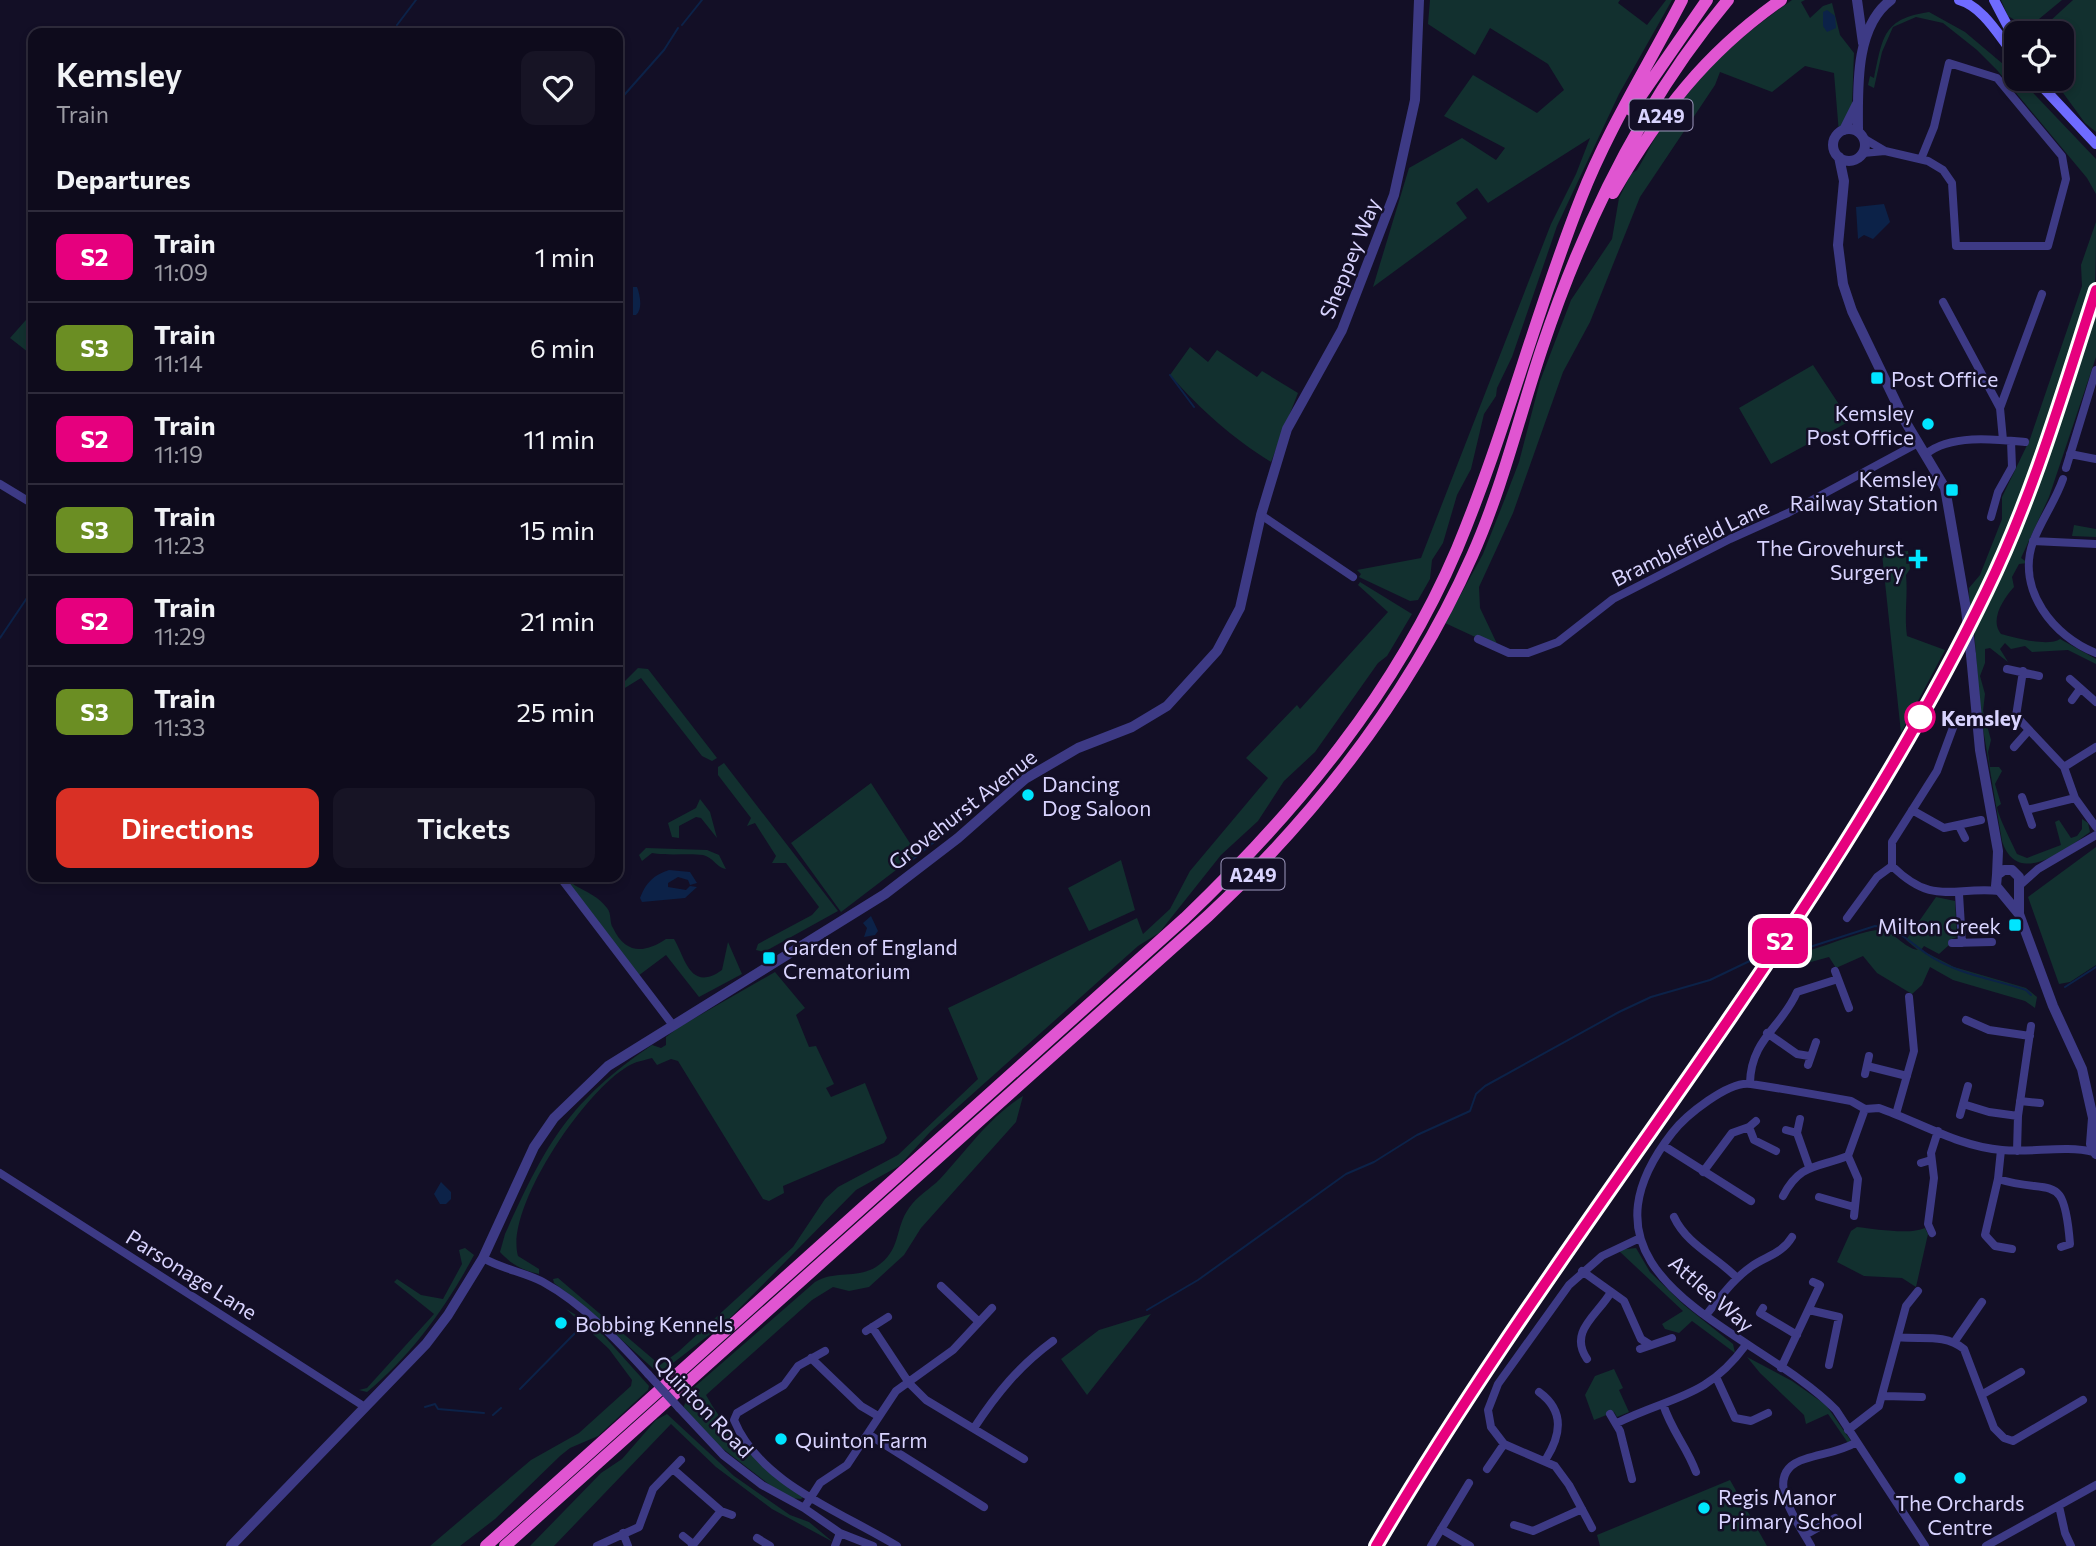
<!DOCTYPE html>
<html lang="en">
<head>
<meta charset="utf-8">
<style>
	:root { --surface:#0e0b1c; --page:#171425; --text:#f1f3f6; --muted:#9b9ba3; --line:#2e2b3b; --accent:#d93025 }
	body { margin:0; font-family:Commissioner,sans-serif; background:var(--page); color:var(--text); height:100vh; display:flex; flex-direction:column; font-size:26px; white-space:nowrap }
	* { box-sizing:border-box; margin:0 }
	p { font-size:23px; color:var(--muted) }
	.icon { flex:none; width:38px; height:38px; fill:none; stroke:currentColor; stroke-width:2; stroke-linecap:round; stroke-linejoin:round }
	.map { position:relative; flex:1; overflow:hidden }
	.side { position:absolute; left:28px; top:28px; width:595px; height:854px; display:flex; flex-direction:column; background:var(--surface); border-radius:14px; box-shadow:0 4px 10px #0003,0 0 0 2px var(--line) }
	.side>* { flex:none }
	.badge { padding:0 14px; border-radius:10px; font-size:24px; line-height:46px }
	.buttons { position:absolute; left:2004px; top:21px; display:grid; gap:14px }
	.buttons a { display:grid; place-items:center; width:70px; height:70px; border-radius:14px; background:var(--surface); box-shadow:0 4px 10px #0003,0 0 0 2px var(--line); font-size:35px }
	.map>.badge { position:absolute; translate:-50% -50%; box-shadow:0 0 0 4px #fff }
	h2 { padding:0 28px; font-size:26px; line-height:63px }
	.round { display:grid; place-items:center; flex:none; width:74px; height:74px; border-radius:14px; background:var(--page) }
	.summary { display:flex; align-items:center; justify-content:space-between; height:119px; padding:0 28px }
	h1 { font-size:33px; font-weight:600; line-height:52px }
	.primary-button { display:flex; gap:14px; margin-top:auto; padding:14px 28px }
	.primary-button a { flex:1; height:80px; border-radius:14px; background:var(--accent); color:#fff; font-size:28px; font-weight:600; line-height:80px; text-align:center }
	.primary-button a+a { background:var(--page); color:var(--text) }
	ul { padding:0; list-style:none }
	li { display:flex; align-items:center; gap:21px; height:91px; padding:0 28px; border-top:2px solid var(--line) }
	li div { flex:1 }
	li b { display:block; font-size:26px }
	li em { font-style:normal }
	li .badge { min-width:77px; font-weight:700; text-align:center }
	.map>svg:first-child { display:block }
	.green { fill:#12302f }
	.water { fill:#0c2248 }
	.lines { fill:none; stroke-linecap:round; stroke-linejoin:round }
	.stream { stroke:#0c2248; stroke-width:2 }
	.minor { stroke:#3d3a85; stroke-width:8 }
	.tertiary { stroke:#3d3a85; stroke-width:10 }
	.secondary { stroke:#6f6bff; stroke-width:10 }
	.trunk { stroke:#e055d1; stroke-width:12 }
	.rail { stroke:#00e5ff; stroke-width:2; stroke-dasharray:10 9; stroke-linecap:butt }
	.minor-bridge { stroke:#3d3a85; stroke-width:8 }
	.tertiary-bridge { stroke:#3d3a85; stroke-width:10 }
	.line-casing { stroke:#fff; stroke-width:16 }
	.line { stroke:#e6007e; stroke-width:10 }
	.poi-dot { fill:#00e5ff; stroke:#130f26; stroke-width:2.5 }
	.stop-dot { fill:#fff; stroke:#e6007e; stroke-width:3.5 }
	.labels { text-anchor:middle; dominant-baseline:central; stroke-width:5; stroke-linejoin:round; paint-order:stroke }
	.shield { fill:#130f26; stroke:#9e99be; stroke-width:2 }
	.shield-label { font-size:19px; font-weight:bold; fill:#d9d4ff }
	.street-label { font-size:21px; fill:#d9d4ff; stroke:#130f26 }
	.poi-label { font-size:21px; fill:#d9d4ff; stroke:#130f26; text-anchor:start }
	.stop-label { font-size:21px; font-weight:bold; fill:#d9d4ff; stroke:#130f26; text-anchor:start }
</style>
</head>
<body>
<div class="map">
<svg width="2096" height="1546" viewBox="0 0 2096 1546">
	<rect width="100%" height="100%" fill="#130f26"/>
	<path class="green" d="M1430,0H1620L1618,3L1647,25L1666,0H1672L1619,94L1557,226L1512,357L1497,388L1496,396L1484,414L1471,469L1457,495L1443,543L1432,560L1430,579L1418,600L1410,601L1359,577L1361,574L1357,570L1421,558L1551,224L1576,174L1590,138L1488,203L1477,188L1456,203L1467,218L1373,287L1409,168L1462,138L1496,160L1505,148L1444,116L1473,75L1537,113L1564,90L1548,64L1490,28L1475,55L1428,24Z
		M1792,0H1805L1801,2L1810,18L1823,6L1832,3L1840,35L1854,53L1852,105L1848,122L1839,133L1834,73L1805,66L1772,92L1720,72L1715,85L1640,197L1590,322L1563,372L1513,513L1479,587L1480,608L1499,648L1445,623L1483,554L1504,501L1519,462L1540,381L1571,300L1612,239L1619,198L1631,174L1637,170C1648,152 1657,132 1670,114C1703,69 1746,32 1792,0Z
		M2001,0H2062L2028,28L2008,16Z
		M2073,0H2096V132L2085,123L2053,79H2062V33H2037Z
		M1929,12L1965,32L2016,75V79H2020L2096,159V194L2087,178L1997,70L1977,50L1943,23L1916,17L1893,27L1882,52L1874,88L1868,85L1870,76L1874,78C1883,36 1883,19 1929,12Z
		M2096,222C2096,240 2096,262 2095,281C2088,319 1990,608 1970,614L1969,588L1980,575L2002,519V497L2030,439L2082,286L2081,265Z
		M2096,310V357L2049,497L2021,558L2028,563L2019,564L2012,577L2014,587C2004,598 1989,620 2001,634C2015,638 2049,647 2060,639L2096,659V664L2068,650L2032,652L2025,646L2011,649L2005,643L2000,649L2008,662L1990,648L1985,649V663L1980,676L1985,694L1983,711L1991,740L1988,752L1990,767H1999L2002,771L1995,784L2001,804L1997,807C1998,816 2012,843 2017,854L2027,858L2061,845L2055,822L2059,820L2071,838L2077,836L2082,829V819L2088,823L2090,832C2065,850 2017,888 2002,841L1980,711L1974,628L2046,463Z
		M33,312V356L10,338Z
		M1190,347L1208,362L1217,350L1257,377L1262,371L1298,393L1271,462C1231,437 1201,410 1170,375Z
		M1813,365L1850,421L1771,464L1739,408Z
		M2074,525L2096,529V537L2072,536Z
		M1908,551L1910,569L1906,575C1908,596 1904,615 1907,636L1945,650L1901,733L1882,554Z
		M1360,582L1412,614L1387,656L1378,663L1315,752L1284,781L1258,821L1221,855L1159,933L1138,946L931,1131L899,1166L856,1190L727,1321L659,1374L589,1310L554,1283L553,1279L558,1278L660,1365L678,1352L793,1247L825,1199L838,1187L898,1155L978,1079L948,1008L1137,918L1143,934L1170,909L1190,871L1268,778L1246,758L1297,705L1300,709L1388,612L1358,585Z
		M638,668L648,669L717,758L712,761L702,756L641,678L620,691L618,688Z
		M724,763L838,911L764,952L756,950L758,944L812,915L819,907L786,863H772L776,856L755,823L747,826L751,818L718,775V767Z
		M871,783L917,854L841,912L791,843Z
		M700,799L710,812L717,838L701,818L696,817L679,826V838L672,837L668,823L696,808Z
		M2096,847V965L2070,982L2059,984L2028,897Z
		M646,848L707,850L719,855L726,869C717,868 713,857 703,855C689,853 670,856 652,853L642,861L639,855Z
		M1121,860L1135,910L1089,931L1068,888Z
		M564,877C571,878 570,883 576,886C587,892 599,897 607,908C612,914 609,922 613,928C626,955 645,953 666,939H674C685,957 690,993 722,970L728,942L742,974L699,997L666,955L638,976Z
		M1936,897L1955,901L1957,937L1949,940V945L1939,954L1924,946L1921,950L1954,967L2026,988L2037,997L2035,1008L2025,1001L1953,980L1930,967L1922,985L1912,994L1877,973L1863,956L1836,968L1829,957L1800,965L1785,957C1806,954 1867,928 1880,930C1895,932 1904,948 1918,950L1906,940Z
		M775,972L805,1008L796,1015L809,1047L816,1046L834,1084L826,1088L831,1097L865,1083L887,1138L884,1143L783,1186L784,1193L769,1201L763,1199L678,1061L671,1059L657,1065L652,1058C646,1060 638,1061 632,1064C588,1085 504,1208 518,1256L539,1269V1274C522,1270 512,1265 500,1252L505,1234C546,1144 568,1102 652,1045L661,1048L666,1045V1037L679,1027Z
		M1023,1096L1016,1122L921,1228L904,1255L869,1287L849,1291L833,1287L812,1300L706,1395C730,1439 766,1466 805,1495L801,1499L790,1498L779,1492L714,1442L683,1408L691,1390L815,1282C835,1270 856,1279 876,1267C902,1250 894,1229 909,1208C917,1196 930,1189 940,1179C966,1151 990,1116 1023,1096Z
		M1857,1227C1875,1229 1910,1235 1925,1228L1928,1234L1916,1287L1902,1278L1864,1276L1837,1262L1851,1231Z
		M465,1248L474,1255C447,1306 412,1355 367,1392L359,1390L367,1388L434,1314L394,1282L397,1279L421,1295L443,1299L462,1264L459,1250Z
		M1636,1248L1650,1272L1684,1305L1733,1344L1735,1353L1692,1321L1679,1333L1665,1329L1662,1324L1683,1311L1618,1250Z
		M566,1309L596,1327L649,1386L648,1390L598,1436L570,1448L560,1456L495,1519L460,1546H430L531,1460L579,1433L631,1386L632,1380L609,1349Z
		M1151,1314L1087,1395L1061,1359L1099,1330Z
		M1747,1357L1792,1381L1826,1405L1851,1441L1848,1443L1828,1414L1806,1424L1804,1415L1760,1373Z
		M1614,1369L1623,1388L1619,1390L1629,1412L1617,1417L1614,1412L1594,1420L1585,1395L1595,1376Z
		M667,1414L734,1476L790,1515L809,1522L833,1542L772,1509L716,1467L671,1424L554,1546H530L601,1473L622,1459L656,1420Z
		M1730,1480L1767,1546H1600L1597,1535Z"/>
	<path class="water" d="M1827,10L1835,16L1836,28L1827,32L1823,26V12Z
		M1884,204L1890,222L1873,239L1864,235L1858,239L1856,207Z
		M633,287H637C640,295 643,309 636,315H633Z
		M669,870L690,872L697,883L690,885L688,880L678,877L668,883V887L686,890L690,886L697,887L685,898L642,902L640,898C646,882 654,875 669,870Z
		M871,916L878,931L875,935L864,937L867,928L863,923Z
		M441,1182L451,1192V1199L446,1204H440L434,1194Z"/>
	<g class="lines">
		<path class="stream" d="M397,25L416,0
			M682,25L702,0
			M618,102L664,50L678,28
			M1170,375L1194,407
			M0,638L33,589
			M899,866L912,860L972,811
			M1785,955L1875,926C1897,927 1909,942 1927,954C1956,974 1993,979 2026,990L2031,995
			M2065,987L2096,967
			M1147,1310L1198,1280L1346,1174L1374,1162L1417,1135L1470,1111L1476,1094L1485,1086L1619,1012L1651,997L1710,980L1758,957
			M520,1389L580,1328
			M425,1407L435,1404L438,1409L484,1413
			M493,1415L501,1408"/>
		<path class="minor" d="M1863,138L1885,151L1928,161L1943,170L1952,183L1956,246H2048L2066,179L2062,156L1997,78L1949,63L1934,127L1921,159
			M1863,153L1885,151
			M1943,302L2000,408
			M2003,440L2000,408L2042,294
			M1926,454C1950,434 1995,439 2025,442
			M2070,454L2096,459
			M2066,468L2096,370
			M2063,479C2055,502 2041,520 2033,542C2016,590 2054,637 2096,653
			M0,484L33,504
			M1261,515L1353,577
			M1991,517L1998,492L2012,467L2011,441
			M2033,541L2096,544
			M1478,639L1509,653H1528L1558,642L1613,599L1730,539L1788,513L1918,443
			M2007,669L2039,676
			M2023,671L2016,716L2064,767L2075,798L2096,827
			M2070,679L2096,702
			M2072,700L2080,689
			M1954,725L1937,771L1892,842V866C1934,907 1952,886 2000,891
			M2014,747L2029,730
			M2064,767L2096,747
			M2022,797L2032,825
			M1912,810L1944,828L1981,820
			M2027,810L2075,798
			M1959,826L1965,838
			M560,877L672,1024
			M2019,886L2038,869L2096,835
			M1959,894L1962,943
			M1847,918L1877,877L1892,866
			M1952,943L1992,942
			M1835,971L1849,1008
			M1966,1020L1989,1030L2030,1036
			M1767,1033L1797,1054L1809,1056
			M1808,1065L1816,1042
			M1867,1066L1907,1076
			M1865,1074L1869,1056
			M1750,1083C1751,1039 1782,1027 1797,992L1838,979
			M2020,1101L2040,1103
			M1963,1104L1989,1112L2018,1116
			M1896,1114L1914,1051L1909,997
			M1960,1115L1968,1086
			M1749,1127L1754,1140L1776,1151
			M1786,1130L1797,1133L1800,1119
			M1797,1133L1809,1167
			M1664,1146L1751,1201
			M2001,1150L1998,1179L1985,1235L1995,1246L2012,1249
			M2017,1151L2018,1116L2031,1026
			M1848,1156L1858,1179L1854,1216
			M1921,1163L1931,1160
			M1703,1172L1732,1133L1749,1127L1756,1121
			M0,1173L365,1407
			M1998,1179C2053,1196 2064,1169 2070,1244L2061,1247
			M1783,1196C1800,1163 1817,1168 1848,1156L1865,1109
			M1819,1197L1854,1207
			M1674,1217C1687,1245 1717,1257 1737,1278
			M1932,1233L1928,1224L1934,1178L1931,1153L1938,1131
			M483,1258C502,1269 524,1272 543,1282C583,1304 618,1341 648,1374
			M1582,1271L1624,1301L1641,1339L1649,1344
			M941,1286L979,1322
			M1763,1308L1760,1313L1797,1335
			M1809,1310L1839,1317L1829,1365
			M1706,1315C1720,1298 1733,1279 1752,1266C1766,1256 1782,1254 1792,1237
			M872,1327L909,1383
			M866,1331L888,1317
			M1898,1337C1921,1340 1944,1333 1964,1349L1994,1428L2004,1438L2013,1441L2083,1400
			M1955,1341L1982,1302
			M1640,1349L1672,1338
			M825,1351L798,1366L784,1385L737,1413L734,1420C760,1484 842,1512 897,1546
			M811,1358L861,1406L878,1416
			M1587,1359C1568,1331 1598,1315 1611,1292
			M1781,1368L1820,1285L1813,1282
			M1717,1379L1735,1418L1751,1421L1768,1413
			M909,1383L926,1400L1024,1459
			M1539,1392C1565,1411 1561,1435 1546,1459
			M1983,1394L2021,1372
			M1884,1396L1922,1397
			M1663,1404C1671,1430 1687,1447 1696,1472
			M679,1408L723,1455L762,1485L804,1508L840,1533L873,1546
			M1610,1414L1620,1431L1632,1479
			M1617,1423C1671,1396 1706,1399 1745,1346
			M974,1428C997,1393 1019,1366 1053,1341
			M1848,1430L1879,1406L1906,1306L1918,1291
			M868,1434L984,1507
			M673,1469L721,1511
			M1487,1469L1504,1444
			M2059,1506L2065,1533L2071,1546
			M804,1508L820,1483L847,1465L896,1391L953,1350L992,1308
			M1514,1525L1533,1531L1582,1509
			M1592,1528L1569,1485L1555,1466L1504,1444L1491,1427L1488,1410L1498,1384L1569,1285L1602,1256L1640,1238
			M1441,1529L1470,1546
			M623,1533L628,1546
			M1805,1535L1835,1518
			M683,1536L693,1544
			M757,1538L770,1546
			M597,1546L639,1527L653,1489L681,1460
			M692,1546L721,1511L732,1515
			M835,1546L840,1533
			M1431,1546L1469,1483
			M1811,1546C1798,1522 1759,1473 1805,1459C1824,1453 1839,1452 1857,1442
			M1925,1546L1836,1410C1758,1329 1557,1281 1672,1133C1685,1116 1729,1080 1751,1084C1784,1089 1818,1095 1851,1101L1865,1109L1879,1108C1919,1122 1960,1147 2002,1150C2033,1153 2064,1145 2094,1152
			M1986,1546L2096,1485"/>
		<path class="tertiary" d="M1857,0L1863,43
			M1833 145a16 16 0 1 1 32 0a16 16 0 1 1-32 0Z
			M1844,130L1857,104
			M1858,132C1858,91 1854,27 1891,0
			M1839,157L1844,181L1838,245L1843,284L1852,311L1905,421L1945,488L1966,609
			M1971,655L1980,750L1998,851L1997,875
			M2019,914L1996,886L1997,875L2004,870H2012L2019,877V914L2053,1006L2082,1069L2093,1118L2091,1144L2096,1154
			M231,1546L426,1344L448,1315L483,1258L534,1147L554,1118L608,1066L885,894L958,838L1025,779L1078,748L1132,727L1167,706L1217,651L1240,608L1261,515L1287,429L1342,330L1394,195L1415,100L1419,0"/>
		<path class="secondary" d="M1959,0C1984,7 2000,38 2016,57
			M1994,0L2016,42
			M2035,79L2096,144"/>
		<path class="trunk" d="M1631,110L1707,0
			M1613,193C1660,113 1704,54 1781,0
			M486,1546L1185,918C1297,811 1396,692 1457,549C1505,434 1535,314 1581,198C1608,129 1648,66 1682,0
			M505,1546L1208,916C1318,813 1410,695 1472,556C1502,489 1519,417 1542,348C1584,223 1643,101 1728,0"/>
		<path class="rail" d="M1377,1546L1581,1232L1860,820L1920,717L1987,590L2033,480L2096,290"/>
		<path class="minor-bridge" d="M648,1374L679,1408"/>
		<path class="tertiary-bridge" d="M1966,609L1971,655"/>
	</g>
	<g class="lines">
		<g class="line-casing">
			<path id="line" d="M1376,1546C1567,1220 1821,932 1986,592C2033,496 2063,392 2096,290"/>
		</g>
		<use href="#line" class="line"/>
	</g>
	<g class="poi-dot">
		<rect x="1870" y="371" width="14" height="14" rx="3.5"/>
		<circle cx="1928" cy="424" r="7"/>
		<rect x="1945" y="483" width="14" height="14" rx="3.5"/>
		<path d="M1914.5 548.5h7v7h7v7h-7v7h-7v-7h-7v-7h7z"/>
		<circle cx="1028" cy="795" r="7"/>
		<rect x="2008" y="918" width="14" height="14" rx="3.5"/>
		<rect x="762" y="951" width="14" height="14" rx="3.5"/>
		<circle cx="561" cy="1323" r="7"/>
		<circle cx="781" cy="1439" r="7"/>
		<circle cx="1960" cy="1478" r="7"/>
		<circle cx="1704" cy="1508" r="7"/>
	</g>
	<circle class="stop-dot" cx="1920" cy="717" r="14"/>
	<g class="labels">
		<g class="shield">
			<rect x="1629.5" y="99.5" width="63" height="31" rx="5"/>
			<rect x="1221.5" y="858.5" width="63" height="31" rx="5"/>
		</g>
		<g class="shield-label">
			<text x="1661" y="115">A249</text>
			<text x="1253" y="874">A249</text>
		</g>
		<g class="street-label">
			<text transform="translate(1349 258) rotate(-68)">Sheppey Way</text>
			<text transform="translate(1690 542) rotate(-26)">Bramblefield Lane</text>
			<text transform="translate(962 809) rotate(-38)">Grovehurst Avenue</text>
			<text transform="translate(192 1274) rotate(32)">Parsonage Lane</text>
			<text transform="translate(1712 1293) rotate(41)">Attlee Way</text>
			<text transform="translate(704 1406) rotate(46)">Quinton Road</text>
		</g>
		<g class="poi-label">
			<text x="1891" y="378">Post Office</text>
			<text x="1914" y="412" text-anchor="end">Kemsley<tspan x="1914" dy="24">Post Office</tspan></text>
			<text x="1938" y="478" text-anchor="end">Kemsley<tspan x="1938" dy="24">Railway Station</tspan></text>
			<text x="1904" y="547" text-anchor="end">The Grovehurst<tspan x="1904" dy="24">Surgery</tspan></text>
			<text x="1042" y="783">Dancing<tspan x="1042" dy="24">Dog Saloon</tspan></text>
			<text x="2001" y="925" text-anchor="end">Milton Creek</text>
			<text x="783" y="946">Garden of England<tspan x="783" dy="24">Crematorium</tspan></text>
			<text x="575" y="1323">Bobbing Kennels</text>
			<text x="795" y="1439">Quinton Farm</text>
			<text x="1718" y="1496">Regis Manor<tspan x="1718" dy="24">Primary School</tspan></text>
			<text x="1960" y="1502" text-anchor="middle">The Orchards<tspan x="1960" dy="24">Centre</tspan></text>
		</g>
		<g class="stop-label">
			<text x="1941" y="717">Kemsley</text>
		</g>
	</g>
</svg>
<div class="buttons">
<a><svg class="icon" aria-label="locate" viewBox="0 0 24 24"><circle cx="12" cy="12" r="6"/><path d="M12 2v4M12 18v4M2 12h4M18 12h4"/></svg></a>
</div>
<b class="badge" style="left:1780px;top:941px;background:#e6007e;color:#fff">S2</b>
<section class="side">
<div class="summary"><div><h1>Kemsley</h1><p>Train</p></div><a class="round"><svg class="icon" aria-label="heart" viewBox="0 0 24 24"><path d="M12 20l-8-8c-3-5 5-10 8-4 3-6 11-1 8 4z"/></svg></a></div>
<h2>Departures</h2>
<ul>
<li><span class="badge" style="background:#e6007e;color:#fff">S2</span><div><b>Train</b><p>11:09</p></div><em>1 min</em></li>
<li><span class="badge" style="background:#6b8e23;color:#fff">S3</span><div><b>Train</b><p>11:14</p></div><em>6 min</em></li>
<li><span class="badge" style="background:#e6007e;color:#fff">S2</span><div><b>Train</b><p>11:19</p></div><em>11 min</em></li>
<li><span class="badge" style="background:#6b8e23;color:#fff">S3</span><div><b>Train</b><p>11:23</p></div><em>15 min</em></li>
<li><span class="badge" style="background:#e6007e;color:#fff">S2</span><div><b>Train</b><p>11:29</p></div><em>21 min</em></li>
<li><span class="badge" style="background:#6b8e23;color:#fff">S3</span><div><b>Train</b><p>11:33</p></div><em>25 min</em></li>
</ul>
<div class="primary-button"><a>Directions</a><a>Tickets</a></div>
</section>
</div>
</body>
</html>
